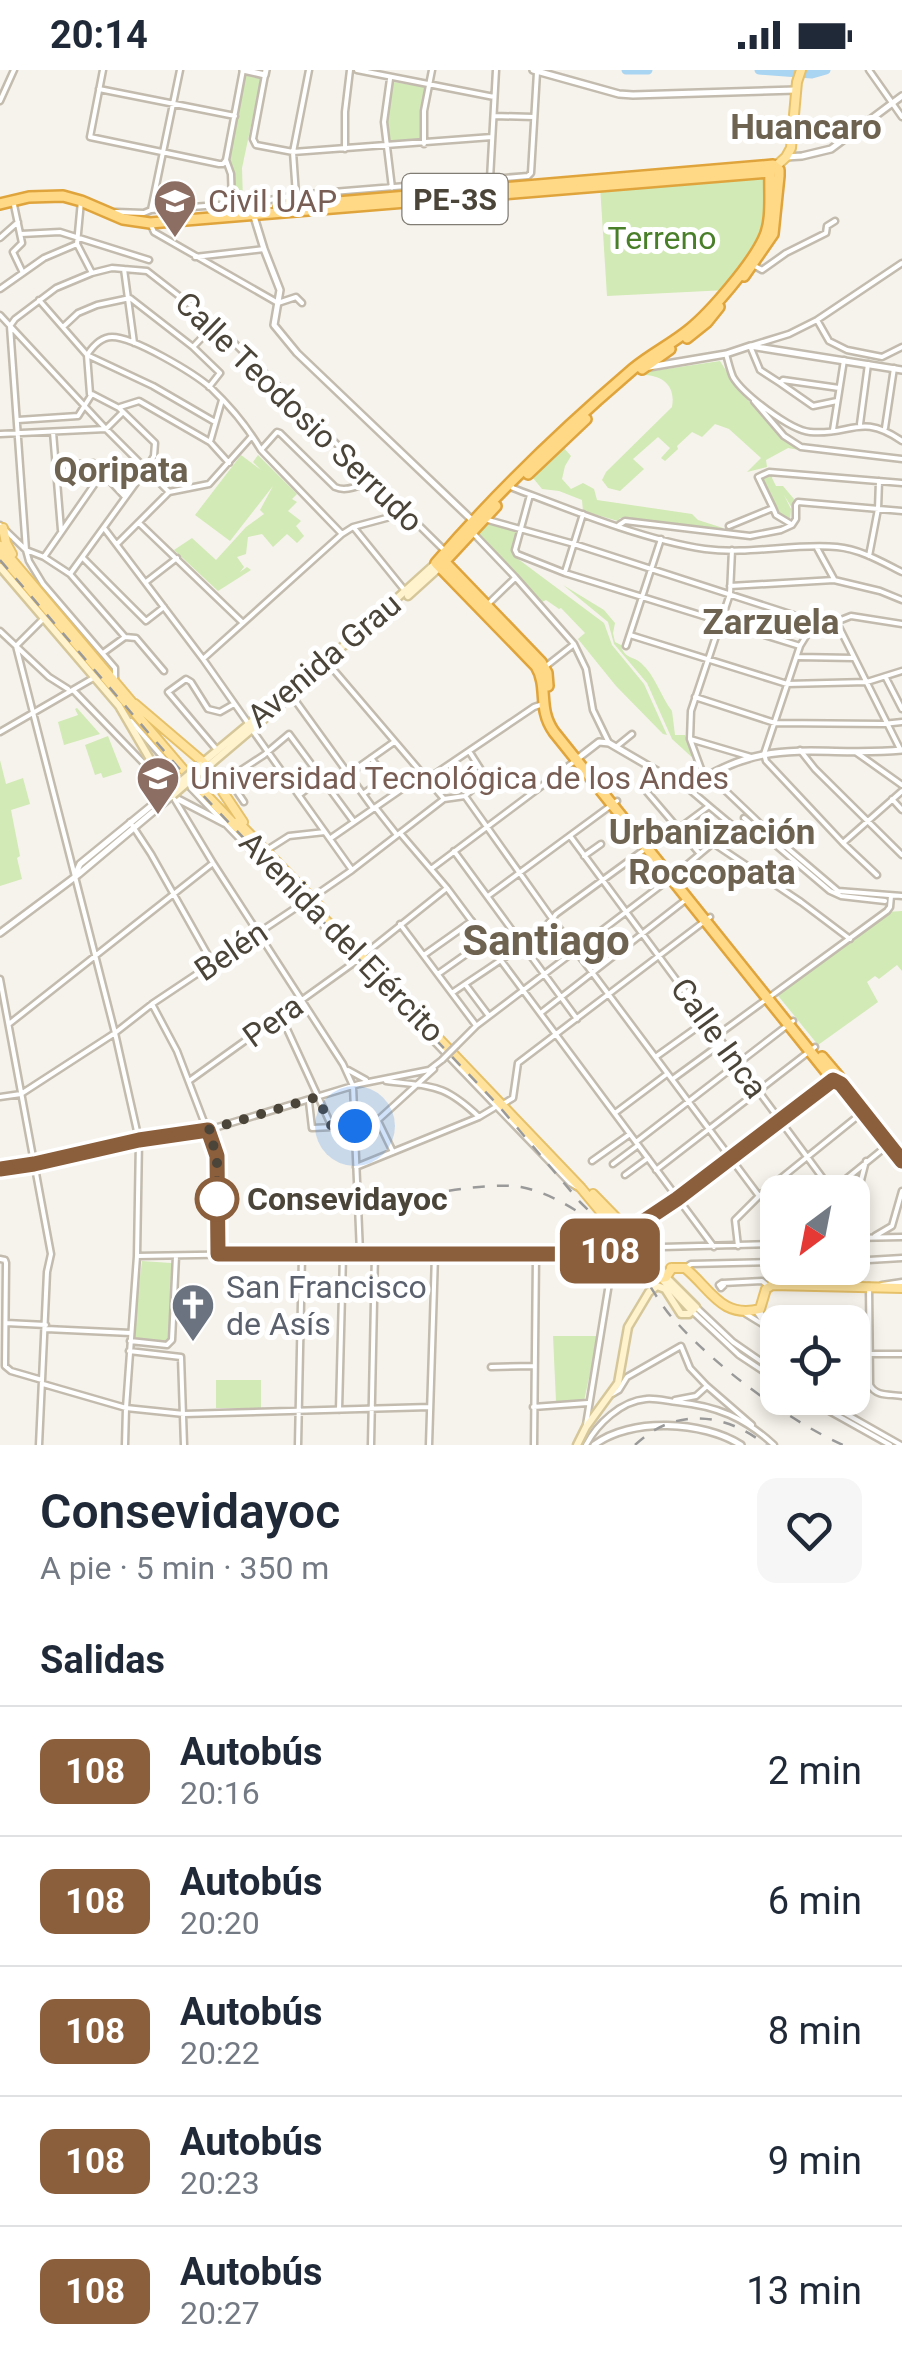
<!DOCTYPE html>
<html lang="es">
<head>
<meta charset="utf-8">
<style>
	:root { --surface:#fff; --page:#f6f6f7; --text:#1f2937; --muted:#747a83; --line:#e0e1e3 }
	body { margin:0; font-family:Roboto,sans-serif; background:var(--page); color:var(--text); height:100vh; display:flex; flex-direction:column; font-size:38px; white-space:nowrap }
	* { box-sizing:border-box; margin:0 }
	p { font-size:32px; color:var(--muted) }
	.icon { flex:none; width:55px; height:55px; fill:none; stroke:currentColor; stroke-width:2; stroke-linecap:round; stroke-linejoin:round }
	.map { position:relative; height:1375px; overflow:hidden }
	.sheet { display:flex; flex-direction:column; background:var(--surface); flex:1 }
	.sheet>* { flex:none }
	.badge { padding:0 20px; border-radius:15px; font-size:35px; line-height:65px }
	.needle { width:65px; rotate:212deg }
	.tools { position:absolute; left:760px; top:1105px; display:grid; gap:20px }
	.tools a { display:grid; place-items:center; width:110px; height:110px; border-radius:20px; background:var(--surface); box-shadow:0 5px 15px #0003; font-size:50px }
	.you { position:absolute; width:50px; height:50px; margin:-25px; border:8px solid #fff; border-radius:50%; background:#1a73e8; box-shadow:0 0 0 15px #1a73e833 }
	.map>.badge { position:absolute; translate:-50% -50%; box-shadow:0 0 0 5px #fff }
	h2 { padding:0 40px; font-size:38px; line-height:90px }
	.round { display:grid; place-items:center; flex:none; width:105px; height:105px; border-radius:20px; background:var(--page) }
	.summary { display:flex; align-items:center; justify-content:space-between; height:170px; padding:0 40px }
	h1 { font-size:48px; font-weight:600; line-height:75px }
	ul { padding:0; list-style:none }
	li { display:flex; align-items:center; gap:30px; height:130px; padding:0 40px; border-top:2px solid var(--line) }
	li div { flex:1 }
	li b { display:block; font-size:38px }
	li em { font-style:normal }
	li .badge { min-width:110px; font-weight:700; text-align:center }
	.status { display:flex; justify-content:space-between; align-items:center; height:70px; padding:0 50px; background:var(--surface); direction:ltr }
	.status svg { height:28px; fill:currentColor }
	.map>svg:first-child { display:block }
	.green { fill:#d2eab5 }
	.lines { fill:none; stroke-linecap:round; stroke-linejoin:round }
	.stream { stroke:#a9d4f2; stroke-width:2.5 }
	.river { stroke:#a9d4f2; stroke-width:9 }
	.minor-casing { stroke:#c2bbae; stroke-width:9 }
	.tertiary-casing { stroke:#c2bbae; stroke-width:10 }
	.secondary-casing { stroke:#d6c79b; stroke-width:11 }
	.primary-casing { stroke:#e6c16a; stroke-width:12 }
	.trunk-casing { stroke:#e0a43c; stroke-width:14 }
	.minor { stroke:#fff; stroke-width:4 }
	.tertiary { stroke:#fff; stroke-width:5 }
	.secondary { stroke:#fff3cd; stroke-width:6 }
	.primary { stroke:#ffe39c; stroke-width:8 }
	.trunk { stroke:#ffd985; stroke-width:9 }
	.rail { stroke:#9a9a9a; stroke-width:2.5; stroke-dasharray:12 12; stroke-linecap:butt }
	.minor-bridge-casing { stroke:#c2bbae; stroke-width:9; stroke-linecap:butt }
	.secondary-bridge-casing { stroke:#d6c79b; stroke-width:11; stroke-linecap:butt }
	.minor-bridge { stroke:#fff; stroke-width:4 }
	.secondary-bridge { stroke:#fff3cd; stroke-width:6 }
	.line-casing { stroke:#fff; stroke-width:22 }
	.line { stroke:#8b5e3c; stroke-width:15 }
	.walk { stroke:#4b4439; stroke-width:10; stroke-dasharray:0 18 }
	.stop-dot { fill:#fff; stroke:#8b5e3c; stroke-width:5 }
	.labels { text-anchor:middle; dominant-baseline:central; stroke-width:10; stroke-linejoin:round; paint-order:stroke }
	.shield { fill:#fff; stroke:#817c74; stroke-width:2.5 }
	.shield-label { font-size:30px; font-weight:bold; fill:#4b4439 }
	.education-label { font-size:32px; fill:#785e54; stroke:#fff; text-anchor:start }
	.park-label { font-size:32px; fill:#4a7f2a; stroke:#fff }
	.street-label { font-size:32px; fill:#4b4439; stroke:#fff }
	.stop-label { font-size:32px; font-weight:bold; fill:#4b4439; stroke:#fff; text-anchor:start }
	.worship-label { font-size:32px; fill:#5b616d; stroke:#fff; text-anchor:start }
	.neighbourhood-label { font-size:35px; font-weight:bold; fill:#6e6250; stroke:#fff }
	.district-label { font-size:42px; font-weight:bold; fill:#6e6250; stroke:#fff }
</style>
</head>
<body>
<div class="status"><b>20:14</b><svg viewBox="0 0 49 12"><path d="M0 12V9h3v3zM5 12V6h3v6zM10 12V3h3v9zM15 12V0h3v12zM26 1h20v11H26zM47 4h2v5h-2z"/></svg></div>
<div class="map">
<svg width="902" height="1375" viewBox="0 0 902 1375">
	<rect width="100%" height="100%" fill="#f6f3ec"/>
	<path class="green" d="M244,4L261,8L242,98L243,131L234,133L232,95L229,90Z
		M393,12L425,17L420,71L389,73L387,48Z
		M765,107L768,155L727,220L607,226L600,116Z
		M720,291C737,319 771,361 799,380L788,378L766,390L767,397L747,402L761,388L729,359L715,354L702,367L692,362L677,376L678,379L665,391L661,388L670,378L658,367L633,389L644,399L620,421L608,418L602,410L606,402L672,337C676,315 662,305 642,305L646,302Z
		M563,377L571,386L565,396L562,409L571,419L583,413L594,419L597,430L692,444L698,450L723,458L721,461L620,448L618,451L583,441L582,430L559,421L542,419L533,408Z
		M241,385L261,400L253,392L258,385L297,424L292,429L297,432L288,441L301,451L296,456L304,466L297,473L287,464L273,477L262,464L248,467L246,484L237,487L244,497L240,502L247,497L251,500L218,521L174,480L192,468L216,490L246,457L264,444L260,440L273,416L230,471L195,445Z
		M773,405L772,408L776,416H783L794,429L792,438L784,425L791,439L790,450L779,444L760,410L763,406Z
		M484,449L521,460L514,486L604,553L612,575L644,614L667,665L663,664L616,616L578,569L585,563L561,538L559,539L546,530L540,533L474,463Z
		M563,515L604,540L615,553L613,563L615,572L623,576L622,579C627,589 633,586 641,593C655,605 661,627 672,641L675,665H685L696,691L672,669L647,613L614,574L608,552Z
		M77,638L100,664L64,675L58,652L78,645L75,639Z
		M108,666L122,702L103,708L101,703L95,705L85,675Z
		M0,690L6,714L23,708L30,734L11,740L20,786L17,788L22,809L0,816Z
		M902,841V901L897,895L879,909L875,906L867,912L878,932L818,975L775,922L887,842Z
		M142,1191L171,1193L174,1197L171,1274L132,1271Z
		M553,1266H598L584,1331L556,1332Z
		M216,1310H261V1338H216Z"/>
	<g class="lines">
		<path class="stream" d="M698,1243L709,1255
			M757,1295L778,1307
			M823,1333L895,1375"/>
		<path class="river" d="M626,0H648
			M759,0L812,4L826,0"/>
		<g class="minor-casing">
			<path id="minor" d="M103,0L90,67L219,94H223L226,90
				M357,0L494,27
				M869,0L902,47
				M265,5L253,69L256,75L293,82L492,67
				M390,9L384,52L392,118
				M99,19L235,46
				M0,31L14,0
				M494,46L534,47
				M424,74V41L432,0
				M345,79V42L350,0
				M490,109L496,0
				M296,125L293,82L309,0
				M81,131L77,174L92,203
				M232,132L231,104L226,90L243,0
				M14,135L22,173L13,182L23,203
				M151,140L180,0
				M116,142L144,143L151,140L259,132L296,125L528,106L531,103L537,2
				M150,153L154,162L278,233L296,227L302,233
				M21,164L60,162L149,190
				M0,168L18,152
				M195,187L264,179
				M753,195L762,200L786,183L826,163L827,156L835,151
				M124,199L134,273
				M0,219L44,188L77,174
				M39,230L87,285L153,316L215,352
				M0,245L106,359L169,422
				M817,250L829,271L847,280L882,287L902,277
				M63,257L78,243L97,235L130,228L193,277L220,303L209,317
				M193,277L214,255
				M726,284C728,291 730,300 733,307C743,324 790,360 810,362C851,366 860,342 902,371
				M780,313L760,300L750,276L789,264L817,250L902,193
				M90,324L87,285C93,276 101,267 112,267C134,267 194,303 211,318C230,336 248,358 261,380L342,464
				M754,331L784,366L801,377L902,389
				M837,331L813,336L780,313L783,310L839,318
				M120,337L139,331L210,372L229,393
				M18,350L78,346L92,324L119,338L155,373L154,386L146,399L70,504
				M860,354L868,294
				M885,358L894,298
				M833,360L844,290
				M53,362L61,460
				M0,364L106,359L123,342
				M210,372L222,330
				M261,380L277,362L280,363L335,417C346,422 355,416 366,414L399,443L407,447
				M56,395L93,393L125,427
				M509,414L513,418C571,440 644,470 705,479C749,485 794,473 837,477C860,479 882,492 902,502
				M530,425L515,480L517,484L565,503L800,576
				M773,438L776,445L791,454
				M488,450L574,474L827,556
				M139,453L243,553
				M0,455L26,480L29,491L43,514L115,598V612
				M619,455L625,451L750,466L781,460L792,455L796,449V435L798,432L902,441
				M729,456L773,438L758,407L769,402L902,413
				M104,458L203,589L248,653
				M355,459L406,522
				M474,464L515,507L574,574L586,599L593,640L609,673
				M117,474L169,422L209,414L252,366
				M817,478L834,509
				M869,486L878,439L879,411
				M44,487L103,402
				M83,488L146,551L164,537
				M565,502L583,444
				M146,512L177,488
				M730,516L834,510L880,521L902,530
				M486,536L515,508
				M44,548L16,576L115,963L139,1070L137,1186L126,1338L125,1375
				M837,553L900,679
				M0,561L49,607L68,619
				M630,565L787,614L867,612L902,601
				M626,576L661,469
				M103,583L125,567
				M798,587L854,588
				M203,589L342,464L353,457L390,447
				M327,592L444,729
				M545,597L573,575
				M164,601L136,568L125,567L70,504L44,487L26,480L10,256L15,249L56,218L92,203L112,198L147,201L215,254L446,482
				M886,608L902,639
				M73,620L157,707
				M292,626L373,738
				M695,627L775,653L883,654L902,652
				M131,651L181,708
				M253,661L352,800
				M0,662L95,607
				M690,669L751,687
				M616,677L632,664
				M217,680L168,622L186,609L191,612L208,639L220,642L234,634
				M800,680L815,699L902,785
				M857,683L902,715
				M371,688L397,722
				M709,705L771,764L838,821L902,826
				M704,707L690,669L691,641L730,524L732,480
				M665,708L647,722L700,784
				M426,710L534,637L543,634
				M188,715L570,1113L577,1117
				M329,718L394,672
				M363,724L386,708
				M299,725L322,708
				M465,726L553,850L759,1126
				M444,729L465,726L483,710V703L469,681
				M892,729L902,740
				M175,730L213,793L343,994L353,1016L360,1183
				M244,732C239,724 230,715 235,704L264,685L289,664L354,752
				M709,736L733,756L713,773
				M375,737L397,765
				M744,748L830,821L841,826L885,831
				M130,752L151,784L213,894
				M678,759L709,736L689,719
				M400,763L447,818L714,1177
				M570,766L833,1122
				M331,768L422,705
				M843,773L902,721
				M267,780L289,766L325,762
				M454,781L577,949
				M584,786L601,774
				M431,799L575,691
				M877,805L843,773L766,691L764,684L800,576L808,563L851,546L902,554
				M488,826L617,731
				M313,827L352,800L444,729
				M400,854L475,954
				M424,885L472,851
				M438,904L486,870
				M0,909L51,1184L47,1202L39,1375
				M465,914L489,946
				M452,923C476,906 543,865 556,844L652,774
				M152,934L177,981L217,1086L219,1184
				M542,942L688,828
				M281,946L332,1057
				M9,954L213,793
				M719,964L887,841L890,837L891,826
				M457,975L476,956L676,804L713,773L801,832L850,869
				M657,986L706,951
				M348,1000L366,1010
				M674,1008L722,973
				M189,1011L352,894L447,818
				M386,1011C433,1017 443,1013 479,1047
				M0,1027L21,1024L115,963L152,934L297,837
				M309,1032L312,1058L355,1056
				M503,1034L513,1028L518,993L710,847
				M615,1043L667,1004
				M378,1051L393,1082
				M356,1070L434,999
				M636,1072L793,951
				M592,1091L630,1064
				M613,1094L637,1076
				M356,1097L479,1047L494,1038
				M0,1099L34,1094L139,1070L208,1060L359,1014L429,1000L442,990
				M656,1100L815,977
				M625,1105L648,1088
				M830,1122L888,1075
				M857,1126L866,1091
				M639,1165L641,1153L677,1129L832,1010
				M641,1166L655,1176L662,1177L778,1174
				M875,1166L892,1156L902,1121
				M852,1168L902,1167
				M622,1176L641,1193
				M738,1176L735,1150L759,1126L863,1042
				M137,1186L313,1183L601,1184L623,1176
				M0,1189L5,1190L6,1193L5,1296L11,1301L42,1310
				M852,1191L902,1188
				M688,1196L691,1194L778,1192
				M722,1213L724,1215L721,1218L719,1215Z
				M723,1213L762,1211L768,1216
				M882,1215L902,1212
				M869,1216L870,1315C876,1327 890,1324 902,1326
				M696,1237L733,1272L778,1303
				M692,1241L739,1285L778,1311
				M756,1241L766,1256L778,1266
				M759,1241L771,1256L778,1257
				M746,1244L764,1255
				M6,1253L46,1255
				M852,1258H868
				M46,1259L131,1263
				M130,1271L167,1275L172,1270L176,1186
				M129,1281L181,1287L184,1375
				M869,1284H902
				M852,1295H869
				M491,1297L534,1296
				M43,1314L126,1338L184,1344L430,1337
				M612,1324L619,1320L627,1307L681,1276L690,1298L707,1316L752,1355
				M806,1328L890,1375
				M818,1328L901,1375
				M675,1330L696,1326L707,1316
				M533,1337L588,1333
				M339,1340L343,1185
				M586,1355L611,1201L601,1184
				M298,1375L302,1185
				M371,1375L375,1183
				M429,1375L435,1185
				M534,1375L536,1185
				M586,1375C597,1354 621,1331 646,1329C655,1328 667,1331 677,1332C716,1336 744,1347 774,1375"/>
		</g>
		<g class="tertiary-casing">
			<path id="tertiary" d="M243,0L265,5L266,0
				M533,0L619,24L633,25L796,20
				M786,87L802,86L831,79L902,26
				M252,140L264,179L280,220L274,255L297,283L474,452
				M649,297L726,284L750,276L902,300
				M577,689L599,672L609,673L688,719C764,663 819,688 902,680
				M172,726L224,753
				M76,803L80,794L168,722
				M0,863L79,804L173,725
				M594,1375C631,1347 703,1351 741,1375"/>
		</g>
		<g class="secondary-casing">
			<path id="secondary" d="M0,497L119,636L171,725
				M408,526L440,497
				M202,693L354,567L436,493
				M206,698L311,609
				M661,1208L692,1241
				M577,1375L586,1357L618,1313L628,1257L649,1222L657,1216L665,1219L681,1244H689L696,1237L666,1207"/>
		</g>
		<g class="primary-casing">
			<path id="primary" d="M774,98L786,87L791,78L797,12L801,0
				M3,458L6,473L12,484
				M0,476L136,637
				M0,484L193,711L581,1118L630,1177L661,1208L666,1207L672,1198
				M135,634L203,692L243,752
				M238,752L322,839
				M593,1124L631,1163L666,1207
				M671,1198H685C711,1219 721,1249 760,1239L766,1219L772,1215L902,1218"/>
		</g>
		<g class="trunk-casing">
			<path id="trunk" d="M0,134L29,127L63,126L81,131L123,149L150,153L770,102C769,124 773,151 763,170C751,195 711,242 690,259C672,274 651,284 633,299C563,359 496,423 436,493L536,596C549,618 537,638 554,662L833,1010L841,1014
				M279,137L773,95L779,100V106L773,164L744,206
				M687,268L707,252L719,237
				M642,299L670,279
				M528,404L586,349
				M442,489L541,592L547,603L548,616
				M445,491L496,436
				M822,987L839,1007L841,1014L902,1091"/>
		</g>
		<use href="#minor" class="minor"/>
		<use href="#tertiary" class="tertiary"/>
		<use href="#secondary" class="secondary"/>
		<use href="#primary" class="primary"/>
		<use href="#trunk" class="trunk"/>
		<path class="rail" d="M0,490L195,717L498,1035L580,1132L621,1172
			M378,1133C416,1127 485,1111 521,1117C560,1124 611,1161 634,1192C649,1212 660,1236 678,1254C718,1298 789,1351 843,1375
			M635,1375C675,1337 724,1342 766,1375"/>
		<g class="minor-bridge-casing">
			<path id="minor-bridge" d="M297,837L313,827
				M442,990L457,975
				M623,1176L637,1166"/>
		</g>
		<g class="secondary-bridge-casing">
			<path id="secondary-bridge" d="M170,721L200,695
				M173,725L203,699"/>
		</g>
		<use href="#minor-bridge" class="minor-bridge"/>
		<use href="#secondary-bridge" class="secondary-bridge"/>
	</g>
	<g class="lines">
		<g class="line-casing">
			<path id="line" d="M0,1099L34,1094L139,1070L208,1060L217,1086L218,1184H601L622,1176L640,1165L641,1153L677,1129L833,1010L841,1014L902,1091"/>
		</g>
		<use href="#line" class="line"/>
		<path class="walk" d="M217,1129V1086L208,1060L317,1027L332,1057L355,1056"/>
	</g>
	<defs>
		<g id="university-pin" transform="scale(2.25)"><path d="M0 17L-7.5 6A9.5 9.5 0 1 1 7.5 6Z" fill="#8d6e63" stroke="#fff"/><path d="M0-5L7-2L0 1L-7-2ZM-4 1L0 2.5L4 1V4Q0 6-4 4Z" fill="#fff"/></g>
		<g id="church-pin" transform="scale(2.25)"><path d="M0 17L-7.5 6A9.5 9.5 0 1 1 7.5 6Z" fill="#6b7280" stroke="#fff"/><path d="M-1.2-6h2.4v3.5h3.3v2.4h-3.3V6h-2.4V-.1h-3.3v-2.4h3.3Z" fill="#fff"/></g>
	</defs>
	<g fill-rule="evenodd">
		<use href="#university-pin" x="175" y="131"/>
		<use href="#university-pin" x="158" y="708"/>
		<use href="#church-pin" x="193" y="1235"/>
	</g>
	<circle class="stop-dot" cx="217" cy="1129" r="20"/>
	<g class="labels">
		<rect class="shield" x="402.5" y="104" width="105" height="50" rx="8"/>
		<g class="shield-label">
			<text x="455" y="129">PE-3S</text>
		</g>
		<g class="education-label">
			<text x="208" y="131">Civil UAP</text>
			<text x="190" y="708">Universidad Tecnológica de los Andes</text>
		</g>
		<g class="park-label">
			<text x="662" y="168">Terreno</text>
		</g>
		<g class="street-label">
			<text transform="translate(299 342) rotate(44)">Calle Teodosio Serrudo</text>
			<text transform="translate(324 590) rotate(-40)">Avenida Grau</text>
			<text transform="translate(342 867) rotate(46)">Avenida del Ejército</text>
			<text transform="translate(231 881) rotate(-34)">Belén</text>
			<text transform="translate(273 951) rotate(-36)">Pera</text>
			<text transform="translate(719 968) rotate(54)">Calle Inca</text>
		</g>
		<g class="stop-label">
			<text x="247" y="1129">Consevidayoc</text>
		</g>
		<g class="worship-label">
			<text x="226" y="1217">San Francisco<tspan x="226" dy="37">de Asís</tspan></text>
		</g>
		<g class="neighbourhood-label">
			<text x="806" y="57">Huancaro</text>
			<text x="121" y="400">Qoripata</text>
			<text x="771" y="552">Zarzuela</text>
			<text x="712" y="762">Urbanización<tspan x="712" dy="40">Roccopata</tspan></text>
		</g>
		<g class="district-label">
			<text x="546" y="870">Santiago</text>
		</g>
	</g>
</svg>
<div class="tools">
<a><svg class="needle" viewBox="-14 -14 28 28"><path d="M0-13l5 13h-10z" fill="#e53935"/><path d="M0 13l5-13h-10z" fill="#747a83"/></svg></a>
<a><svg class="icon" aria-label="locate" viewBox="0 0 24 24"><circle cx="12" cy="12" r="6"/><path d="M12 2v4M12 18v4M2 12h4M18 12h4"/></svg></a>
</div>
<div class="you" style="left:355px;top:1056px"></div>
<b class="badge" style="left:610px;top:1181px;background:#8b5e3c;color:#fff">108</b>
</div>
<section class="sheet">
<div class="summary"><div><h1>Consevidayoc</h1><p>A pie · 5 min · 350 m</p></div><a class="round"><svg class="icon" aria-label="heart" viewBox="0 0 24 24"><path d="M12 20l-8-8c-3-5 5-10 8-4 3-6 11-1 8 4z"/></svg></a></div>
<h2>Salidas</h2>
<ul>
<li><span class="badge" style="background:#8b5e3c;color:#fff">108</span><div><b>Autobús</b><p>20:16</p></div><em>2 min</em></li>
<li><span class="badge" style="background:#8b5e3c;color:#fff">108</span><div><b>Autobús</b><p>20:20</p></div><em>6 min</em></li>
<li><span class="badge" style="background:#8b5e3c;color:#fff">108</span><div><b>Autobús</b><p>20:22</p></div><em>8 min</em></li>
<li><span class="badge" style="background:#8b5e3c;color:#fff">108</span><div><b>Autobús</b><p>20:23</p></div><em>9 min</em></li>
<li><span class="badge" style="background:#8b5e3c;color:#fff">108</span><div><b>Autobús</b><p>20:27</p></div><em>13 min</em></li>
</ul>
</section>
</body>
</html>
